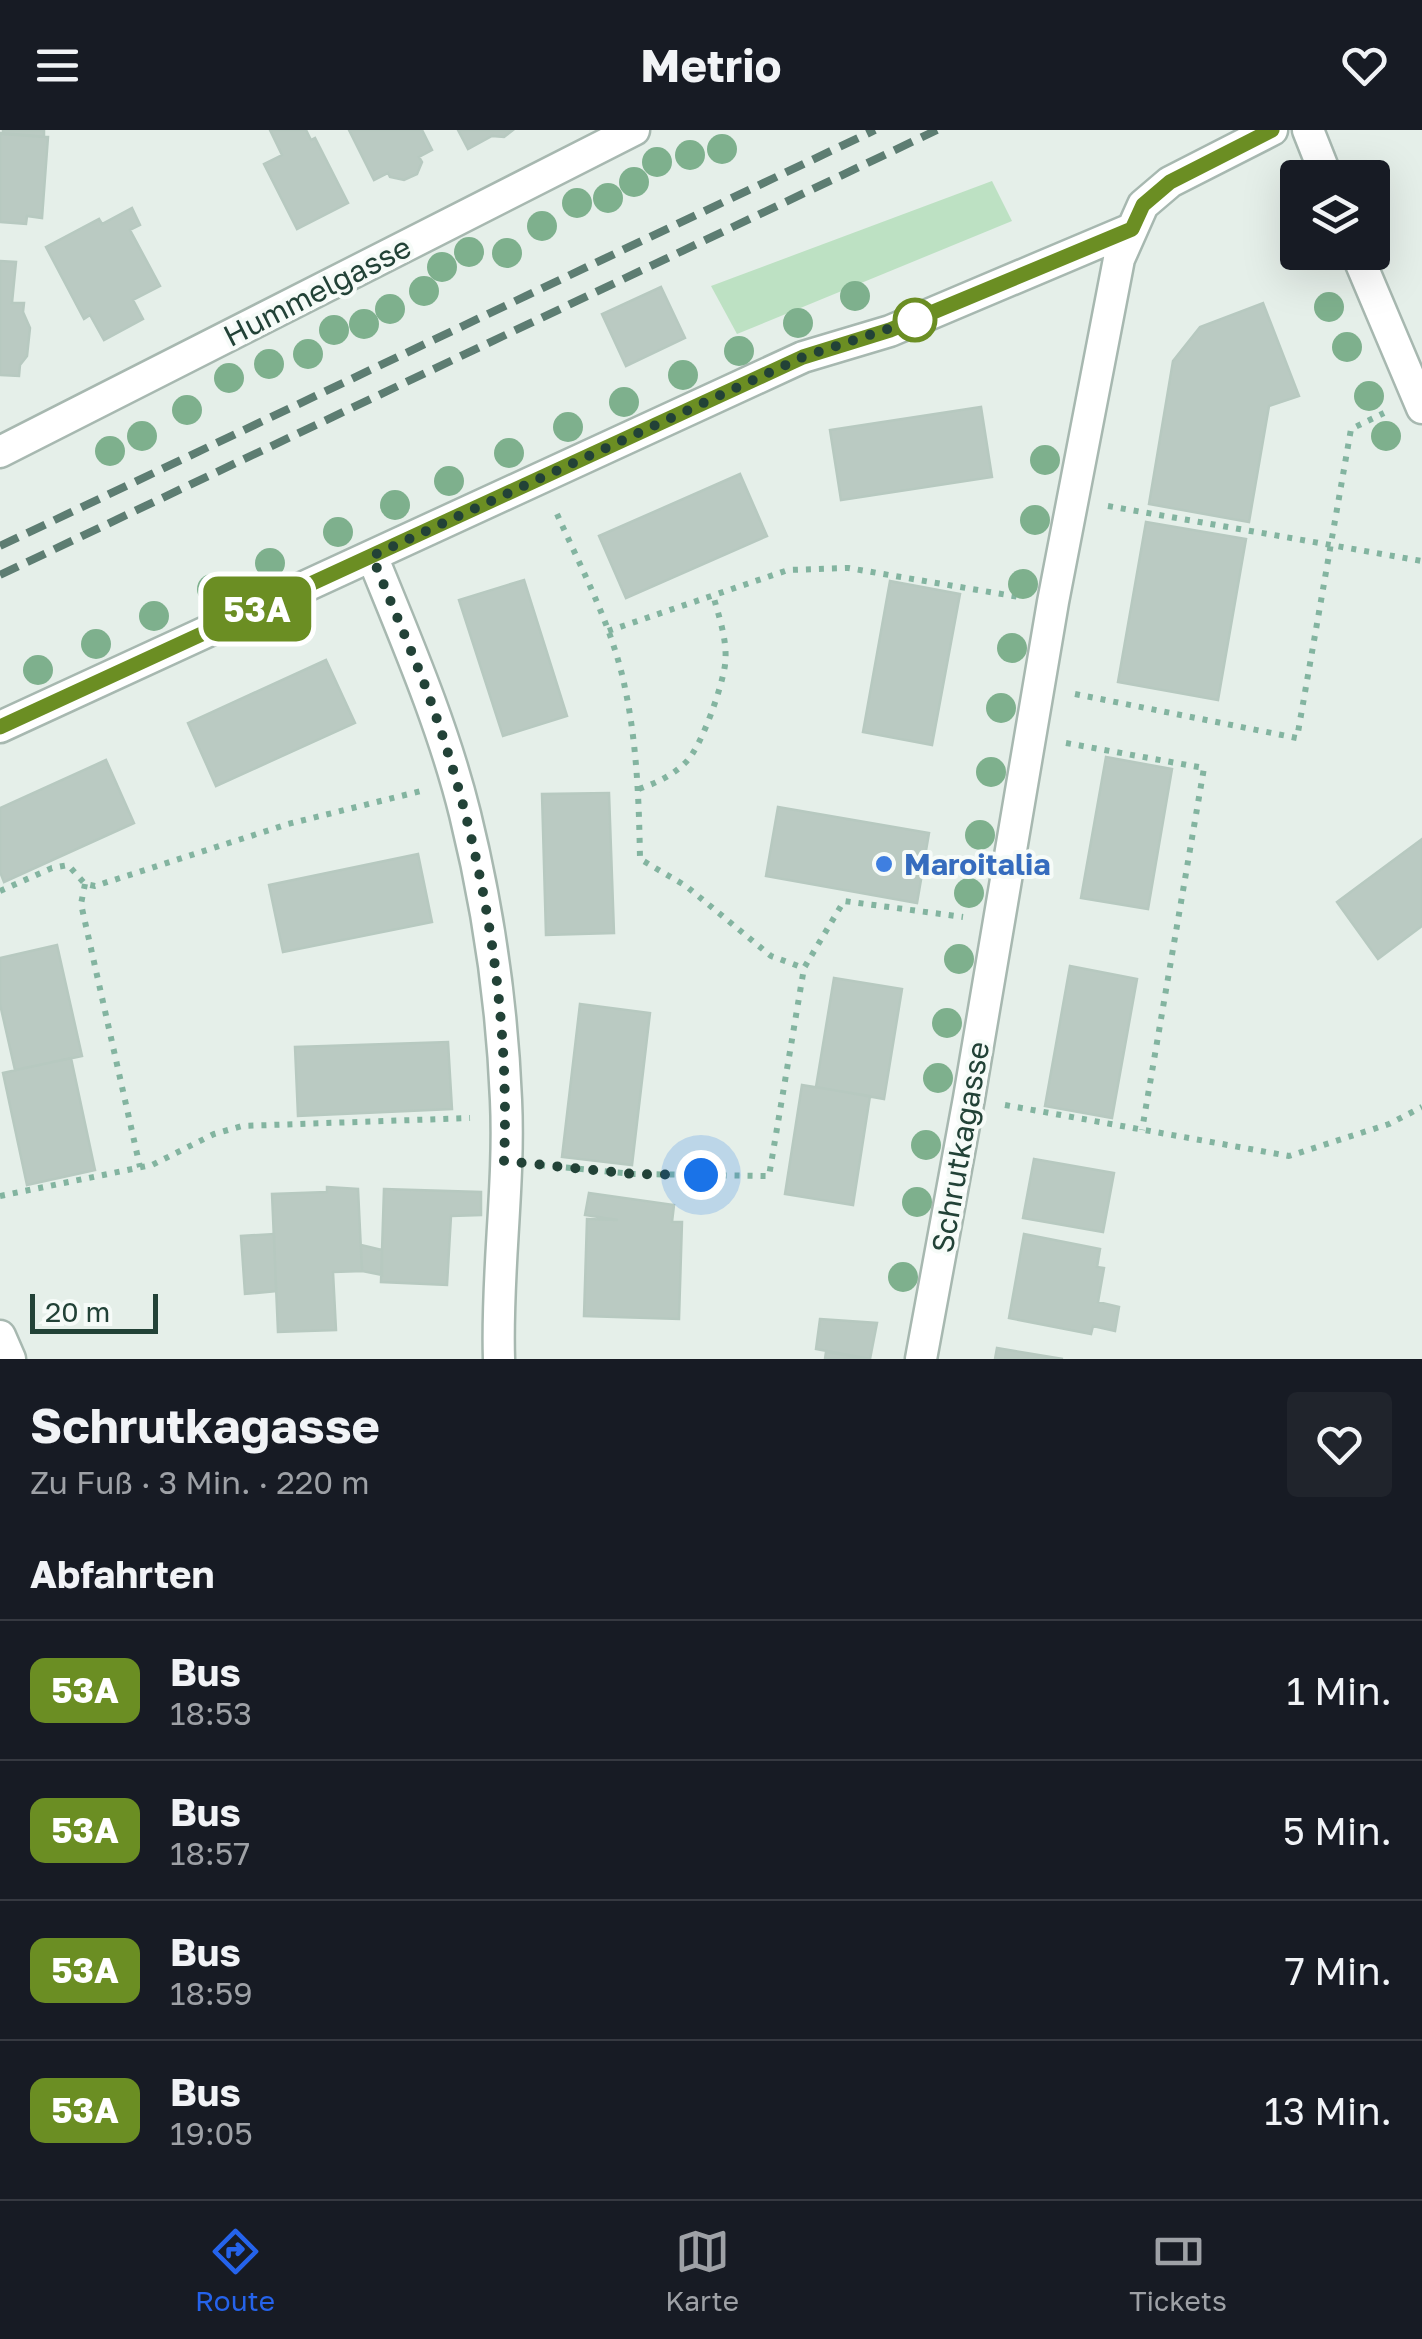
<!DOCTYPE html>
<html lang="de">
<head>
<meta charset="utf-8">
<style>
	:root { --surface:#171b24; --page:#20242c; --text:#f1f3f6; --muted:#9ea1a6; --line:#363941; --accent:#2563eb }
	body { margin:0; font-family:"Golos Text",sans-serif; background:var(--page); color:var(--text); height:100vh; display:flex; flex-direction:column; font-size:38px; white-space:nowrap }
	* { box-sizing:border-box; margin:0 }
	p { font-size:32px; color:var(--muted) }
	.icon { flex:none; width:55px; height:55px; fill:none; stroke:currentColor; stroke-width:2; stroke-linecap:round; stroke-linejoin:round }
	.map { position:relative; height:1229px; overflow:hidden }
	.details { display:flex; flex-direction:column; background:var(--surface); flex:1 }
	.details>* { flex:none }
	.badge { padding:0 20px; border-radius:15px; font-size:35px; line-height:65px }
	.fabs { position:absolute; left:1280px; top:30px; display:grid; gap:20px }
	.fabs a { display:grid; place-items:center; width:110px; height:110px; border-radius:10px; background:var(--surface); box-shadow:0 10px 40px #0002; font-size:50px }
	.scale { position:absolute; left:30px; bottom:25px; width:128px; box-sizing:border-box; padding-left:10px; border:5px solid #224237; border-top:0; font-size:28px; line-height:35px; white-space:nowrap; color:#224237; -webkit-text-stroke:8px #f6fbf8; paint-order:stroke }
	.you { position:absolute; width:50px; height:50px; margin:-25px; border:8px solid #fff; border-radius:50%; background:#1a73e8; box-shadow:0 0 0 15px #1a73e833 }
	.map>.badge { position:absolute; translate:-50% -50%; box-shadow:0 0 0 5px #fff }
	h2 { padding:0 30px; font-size:38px; line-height:90px }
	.round { display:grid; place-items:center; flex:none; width:105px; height:105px; border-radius:10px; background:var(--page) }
	.overview { display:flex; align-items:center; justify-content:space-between; height:170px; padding:0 30px }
	h1 { font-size:48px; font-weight:700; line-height:75px }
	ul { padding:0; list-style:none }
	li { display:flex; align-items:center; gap:30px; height:140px; padding:0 30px; border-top:2px solid var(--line) }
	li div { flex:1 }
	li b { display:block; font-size:38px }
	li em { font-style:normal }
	li .badge { min-width:110px; font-weight:700; text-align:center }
	header { display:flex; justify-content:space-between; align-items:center; height:130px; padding:0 30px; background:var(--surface); font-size:45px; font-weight:700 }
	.dock { display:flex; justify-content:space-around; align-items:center; height:140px; border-top:2px solid var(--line); background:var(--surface); font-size:28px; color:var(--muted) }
	.dock a { display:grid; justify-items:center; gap:5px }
	.dock .active { color:var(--accent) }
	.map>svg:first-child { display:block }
	.green { fill:#bde1c3 }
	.building { fill:#bacac2; stroke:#b7c9c0; stroke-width:2.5 }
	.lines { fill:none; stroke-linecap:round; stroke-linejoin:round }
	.minor-casing { stroke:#a7b8b0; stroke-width:35 }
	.path { stroke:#83b4a0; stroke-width:6; stroke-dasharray:5 8; stroke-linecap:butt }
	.minor { stroke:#fff; stroke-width:30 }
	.rail { stroke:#5d7d72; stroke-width:8; stroke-dasharray:20 10; stroke-linecap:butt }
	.tree { fill:#7eb08d }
	.line-casing { stroke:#fff; stroke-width:22 }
	.line { stroke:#6b8e23; stroke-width:15 }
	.walk { stroke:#224237; stroke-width:10; stroke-dasharray:0 18 }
	.stop-dot { fill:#fff; stroke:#6b8e23; stroke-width:5 }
	.shop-dot { fill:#3f7fe0; stroke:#f6fbf8; stroke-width:4 }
	.labels { text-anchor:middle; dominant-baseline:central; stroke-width:8; stroke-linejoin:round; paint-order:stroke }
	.street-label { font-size:30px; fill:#224237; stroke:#f6fbf8 }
	.shop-label { font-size:30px; font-weight:bold; fill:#366cbe; stroke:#f6fbf8; text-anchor:start }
</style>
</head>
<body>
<header><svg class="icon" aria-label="menu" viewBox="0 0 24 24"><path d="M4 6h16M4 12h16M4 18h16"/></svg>Metrio<svg class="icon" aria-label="heart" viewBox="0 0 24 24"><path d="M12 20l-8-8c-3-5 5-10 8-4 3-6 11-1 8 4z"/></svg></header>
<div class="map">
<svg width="1422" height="1229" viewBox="0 0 1422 1229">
	<rect width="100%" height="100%" fill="#e5efe9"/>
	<path class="green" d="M992,51L1012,91L737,204L711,156Z"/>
	<path class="building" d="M3,0H44V7L3,4Z
		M270,0H306L311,10L315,8L348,73L297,99L264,34L282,25Z
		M349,0H422L432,20L419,27L422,32L417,44L404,50L390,47L388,43L374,50Z
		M458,0H513L504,7L492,6L468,19Z
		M0,3L48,7L42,88L27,86L26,94L0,92Z
		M132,78L140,95L130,100L160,156L133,170L143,189L104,210L90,185L84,189L46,117L99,89L102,94Z
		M0,131L16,132L12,173H24L23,182L30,198L27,226L20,235L19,246L0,245Z
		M661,157L685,208L626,236L602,184Z
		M1263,173L1299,266L1269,276L1249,392L1149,374L1173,231L1200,197Z
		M981,277L992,347L841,370L830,300Z
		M740,344L767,406L626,468L599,406Z
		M1146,392L1246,409L1218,570L1118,552Z
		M524,450L567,586L503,606L459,470Z
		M890,451L960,464L932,615L863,602Z
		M326,530L355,593L216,656L188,593Z
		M1106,627L1172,639L1148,779L1081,768Z
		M106,630L134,693L4,752L0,742V678Z
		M609,663L614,803L546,805L542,664Z
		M778,677L929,703L917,773L766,746Z
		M1422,709V796L1378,829L1337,772Z
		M418,724L432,792L283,822L269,755Z
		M57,815L82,926L15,940L0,874V828Z
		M1070,836L1137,849L1112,988L1045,976Z
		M834,848L902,859L884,969L816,957Z
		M580,874L650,883L632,1035L562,1027Z
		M448,912L452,979L298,986L295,917Z
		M71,928L95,1040L27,1055L3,943Z
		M802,955L870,966L853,1075L785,1064Z
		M1034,1029L1114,1043L1103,1102L1023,1088Z
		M327,1057L358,1059L362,1141L333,1142L336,1200L278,1202L272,1064L327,1062Z
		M384,1059L481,1062V1085L451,1086L447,1155L381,1152Z
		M589,1063L674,1075L672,1092H682L679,1189L584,1186L587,1089L618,1090L585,1085Z
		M274,1104L276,1161L245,1164L241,1106Z
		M1024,1104L1100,1119L1097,1137L1104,1138L1098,1172L1119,1177L1115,1201L1093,1196L1091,1204L1009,1188Z
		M361,1115L382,1120V1145L362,1141Z
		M820,1189L877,1193L870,1229L816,1219Z
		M997,1218L1063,1229H995Z
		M826,1222L870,1229H825Z"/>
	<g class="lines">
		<g class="minor-casing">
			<path id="minor" d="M1308,0L1327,48
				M1356,122L1422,278
				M0,322L634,0
				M372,426C406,510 443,595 465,684C488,777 502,874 506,970C510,1056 496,1143 499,1229
				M0,597L803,227L890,201L1131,99
				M0,1206L10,1229
				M921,1229L969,968L1053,472L1119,129L1143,75L1170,52L1272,0"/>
		</g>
		<path class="path" d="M1108,376L1422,431
			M557,384C582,440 613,498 625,558C637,614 639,672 640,729L686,756L771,826L804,838
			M608,501L788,440L848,438L1019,467
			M1075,564L1297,608L1351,299L1384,283
			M1066,613L1204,638L1142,1000
			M639,659C656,653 674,645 687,631C702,615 722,557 725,535C728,511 719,487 713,465
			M85,754L81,774L140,1037
			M0,761L52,738L68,735L85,754L95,756L288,694L421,661
			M1005,975L1289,1026L1389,994L1422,977
			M540,1035L633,1044L769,1046L804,838L844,771L963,787
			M0,1066L152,1035L214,1004L242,996L470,988"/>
		<use href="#minor" class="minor"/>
		<path class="rail" d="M0,416L875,0
			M0,445L937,0"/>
	</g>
	<g class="tree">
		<circle cx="722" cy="19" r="15"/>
		<circle cx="690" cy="25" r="15"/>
		<circle cx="657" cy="32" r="15"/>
		<circle cx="634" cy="52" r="15"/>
		<circle cx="608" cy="68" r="15"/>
		<circle cx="577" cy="73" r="15"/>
		<circle cx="542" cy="96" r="15"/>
		<circle cx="469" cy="122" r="15"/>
		<circle cx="507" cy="123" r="15"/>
		<circle cx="442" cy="137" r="15"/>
		<circle cx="424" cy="161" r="15"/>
		<circle cx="855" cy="166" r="15"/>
		<circle cx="1329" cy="177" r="15"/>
		<circle cx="390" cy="179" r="15"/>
		<circle cx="798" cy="193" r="15"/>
		<circle cx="364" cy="194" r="15"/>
		<circle cx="334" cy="200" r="15"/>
		<circle cx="1347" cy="217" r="15"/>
		<circle cx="739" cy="221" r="15"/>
		<circle cx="308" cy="224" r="15"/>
		<circle cx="269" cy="234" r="15"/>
		<circle cx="683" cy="245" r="15"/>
		<circle cx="229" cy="248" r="15"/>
		<circle cx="1369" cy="266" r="15"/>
		<circle cx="624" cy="272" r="15"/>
		<circle cx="187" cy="280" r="15"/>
		<circle cx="568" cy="297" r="15"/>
		<circle cx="142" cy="306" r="15"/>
		<circle cx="1386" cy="306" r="15"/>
		<circle cx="110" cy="321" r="15"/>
		<circle cx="509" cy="323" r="15"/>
		<circle cx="1045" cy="330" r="15"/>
		<circle cx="449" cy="351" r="15"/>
		<circle cx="395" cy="375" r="15"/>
		<circle cx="1035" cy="390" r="15"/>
		<circle cx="338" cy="402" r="15"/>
		<circle cx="270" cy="433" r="15"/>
		<circle cx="1023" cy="454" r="15"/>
		<circle cx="212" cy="459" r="15"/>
		<circle cx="154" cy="486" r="15"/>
		<circle cx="96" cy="514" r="15"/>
		<circle cx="1012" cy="518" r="15"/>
		<circle cx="38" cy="540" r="15"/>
		<circle cx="1001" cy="578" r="15"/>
		<circle cx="991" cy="642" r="15"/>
		<circle cx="980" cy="705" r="15"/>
		<circle cx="969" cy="763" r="15"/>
		<circle cx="959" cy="829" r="15"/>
		<circle cx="947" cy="893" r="15"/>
		<circle cx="938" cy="948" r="15"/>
		<circle cx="926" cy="1015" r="15"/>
		<circle cx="917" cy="1072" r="15"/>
		<circle cx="903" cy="1147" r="15"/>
	</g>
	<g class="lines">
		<g class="line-casing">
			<path id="line" d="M0,597L803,227L890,200L1132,99L1143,75L1170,52L1272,0"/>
		</g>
		<use href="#line" class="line"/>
		<path class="walk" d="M701,1045L633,1044L504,1031C511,871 480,702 424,553C407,510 389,468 372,426L803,227L915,190"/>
	</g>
	<circle class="stop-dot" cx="915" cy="190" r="20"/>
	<circle class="shop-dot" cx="884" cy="734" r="10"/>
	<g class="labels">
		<g class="street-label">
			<text transform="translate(317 161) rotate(-27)">Hummelgasse</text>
			<text transform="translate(960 1017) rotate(-80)">Schrutkagasse</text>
		</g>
		<g class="shop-label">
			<text x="904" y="734">Maroitalia</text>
		</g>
	</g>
</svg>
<div class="fabs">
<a><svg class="icon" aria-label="layers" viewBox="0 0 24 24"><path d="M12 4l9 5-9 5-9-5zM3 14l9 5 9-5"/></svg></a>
</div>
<div class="scale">20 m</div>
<div class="you" style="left:701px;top:1045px"></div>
<b class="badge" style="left:257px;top:479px;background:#6b8e23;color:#fff">53A</b>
</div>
<section class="details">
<div class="overview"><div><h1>Schrutkagasse</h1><p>Zu Fuß · 3 Min. · 220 m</p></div><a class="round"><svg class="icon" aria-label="heart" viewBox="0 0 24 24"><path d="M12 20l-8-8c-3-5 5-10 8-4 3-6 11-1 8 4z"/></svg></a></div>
<h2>Abfahrten</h2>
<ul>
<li><span class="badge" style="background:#6b8e23;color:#fff">53A</span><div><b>Bus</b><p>18:53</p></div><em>1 Min.</em></li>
<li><span class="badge" style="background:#6b8e23;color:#fff">53A</span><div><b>Bus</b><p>18:57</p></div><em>5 Min.</em></li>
<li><span class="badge" style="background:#6b8e23;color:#fff">53A</span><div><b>Bus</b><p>18:59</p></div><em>7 Min.</em></li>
<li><span class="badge" style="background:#6b8e23;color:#fff">53A</span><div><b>Bus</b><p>19:05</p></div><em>13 Min.</em></li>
</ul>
</section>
<nav class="dock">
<a class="active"><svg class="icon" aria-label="directions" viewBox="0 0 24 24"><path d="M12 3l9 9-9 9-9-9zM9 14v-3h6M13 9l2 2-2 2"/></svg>Route</a>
<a><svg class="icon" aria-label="map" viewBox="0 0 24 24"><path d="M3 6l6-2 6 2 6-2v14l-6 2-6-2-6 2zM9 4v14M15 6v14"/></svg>Karte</a>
<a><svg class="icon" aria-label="tickets" viewBox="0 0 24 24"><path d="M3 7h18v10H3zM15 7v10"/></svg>Tickets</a>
</nav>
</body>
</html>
